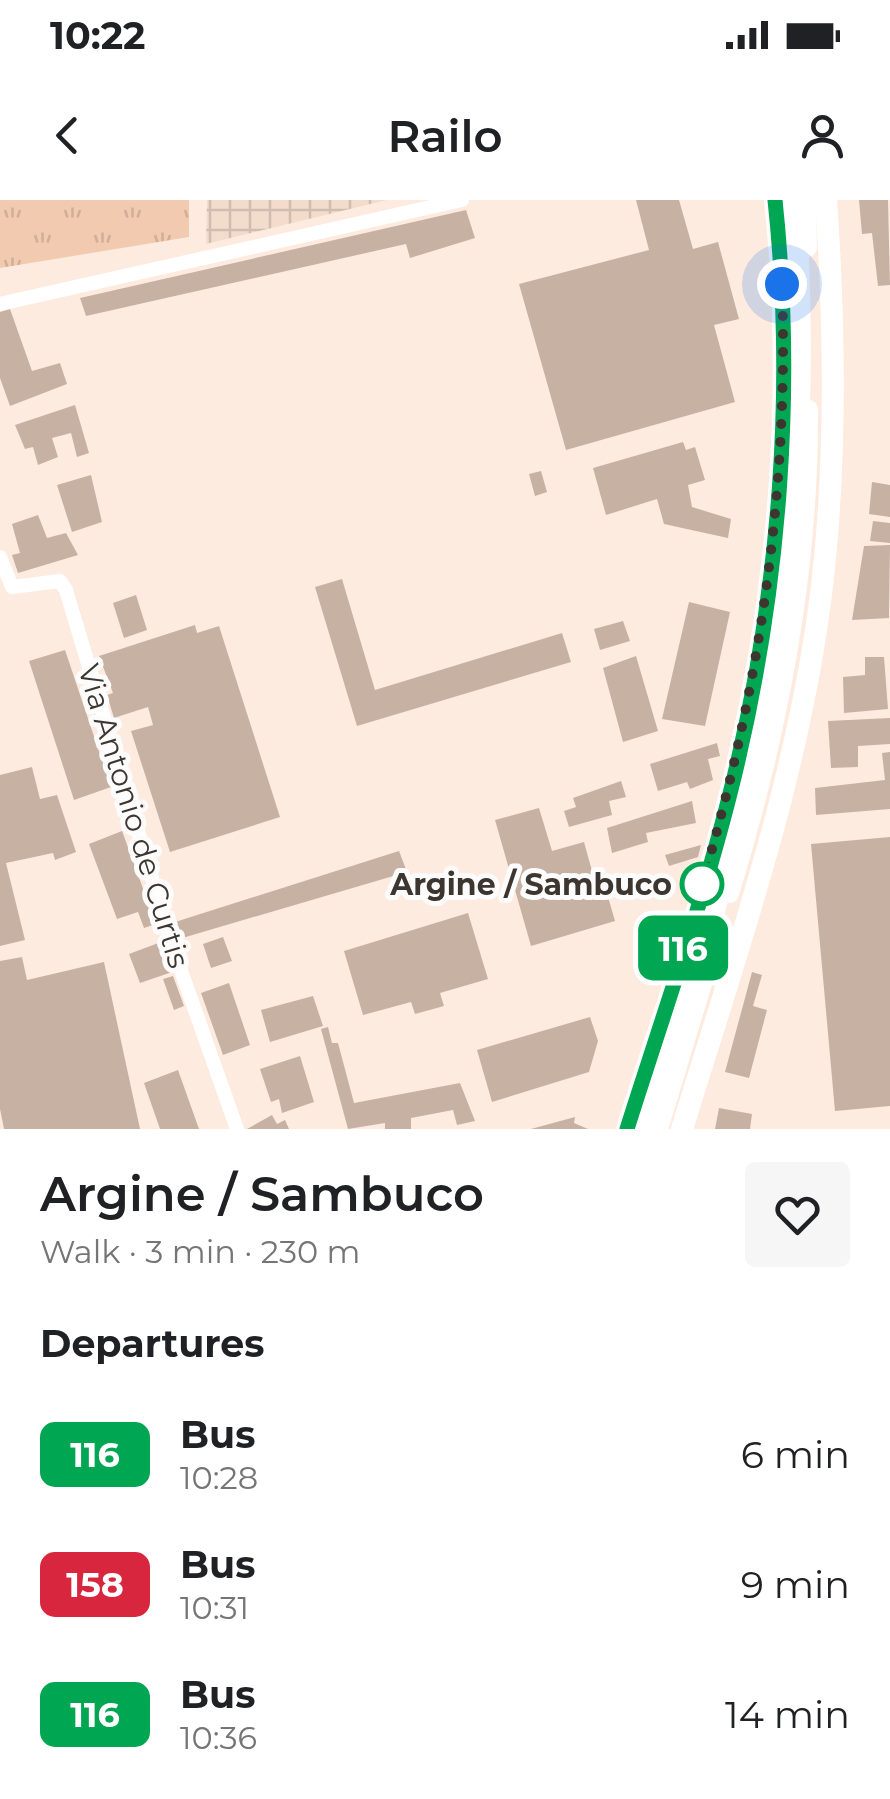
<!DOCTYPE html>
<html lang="en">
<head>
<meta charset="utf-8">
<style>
	:root { --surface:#fff; --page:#f6f6f6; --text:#202124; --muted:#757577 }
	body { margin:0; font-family:Montserrat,sans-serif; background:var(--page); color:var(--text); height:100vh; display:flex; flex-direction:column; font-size:38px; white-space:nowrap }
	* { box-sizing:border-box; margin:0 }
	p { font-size:32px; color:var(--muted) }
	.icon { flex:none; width:55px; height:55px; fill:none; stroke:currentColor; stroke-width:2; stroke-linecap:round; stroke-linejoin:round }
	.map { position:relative; height:929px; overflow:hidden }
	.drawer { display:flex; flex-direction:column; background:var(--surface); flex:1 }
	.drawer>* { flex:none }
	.badge { padding:0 20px; border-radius:15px; font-size:35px; line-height:65px }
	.you { position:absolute; width:50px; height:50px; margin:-25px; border:8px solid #fff; border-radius:50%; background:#1a73e8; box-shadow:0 0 0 15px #1a73e833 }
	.map>.badge { position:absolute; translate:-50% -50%; box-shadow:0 0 0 5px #fff }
	h2 { padding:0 40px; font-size:38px; line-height:90px }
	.round { display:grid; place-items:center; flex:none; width:105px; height:105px; border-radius:10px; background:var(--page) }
	.head { display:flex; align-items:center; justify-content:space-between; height:170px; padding:0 40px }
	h1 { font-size:48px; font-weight:600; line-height:75px }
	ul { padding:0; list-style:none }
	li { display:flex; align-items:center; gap:30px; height:130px; padding:0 40px }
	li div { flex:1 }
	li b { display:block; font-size:38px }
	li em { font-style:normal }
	li .badge { min-width:110px; font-weight:700; text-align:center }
	.status { display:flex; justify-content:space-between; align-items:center; height:70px; padding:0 50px; background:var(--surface); direction:ltr }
	.status svg { height:28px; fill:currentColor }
	header { display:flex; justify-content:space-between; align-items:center; height:130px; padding:0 40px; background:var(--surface); font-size:45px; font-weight:600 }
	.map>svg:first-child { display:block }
	.industrial { fill:url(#industrial-grid) }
	.park { fill:url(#park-tufts) }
	.building { fill:#c7b1a3 }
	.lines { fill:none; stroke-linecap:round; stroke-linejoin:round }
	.minor { stroke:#fff; stroke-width:14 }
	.tertiary { stroke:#fff; stroke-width:18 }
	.trunk { stroke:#fff; stroke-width:22 }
	.line-casing { stroke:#fff; stroke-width:22 }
	.line { stroke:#00a651; stroke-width:15 }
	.walk { stroke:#3d352f; stroke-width:10; stroke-dasharray:0 18 }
	.stop-dot { fill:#fff; stroke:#00a651; stroke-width:5 }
	.labels { text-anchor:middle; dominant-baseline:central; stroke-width:10; stroke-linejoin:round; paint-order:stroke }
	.street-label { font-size:30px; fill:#3d352f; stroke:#fcfcfc }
	.stop-label { font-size:30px; font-weight:bold; fill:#3d352f; stroke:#fcfcfc; text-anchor:end }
</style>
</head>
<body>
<div class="status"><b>10:22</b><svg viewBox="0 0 49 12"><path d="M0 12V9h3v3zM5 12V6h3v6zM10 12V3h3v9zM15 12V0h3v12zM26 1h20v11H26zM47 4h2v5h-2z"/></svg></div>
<header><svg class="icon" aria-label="back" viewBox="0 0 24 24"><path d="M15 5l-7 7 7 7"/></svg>Railo<svg class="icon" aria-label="person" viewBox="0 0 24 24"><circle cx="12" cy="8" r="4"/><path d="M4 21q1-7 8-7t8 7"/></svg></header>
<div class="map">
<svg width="890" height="929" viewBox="0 0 890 929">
	<defs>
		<pattern id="industrial-grid" width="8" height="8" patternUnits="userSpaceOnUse" patternTransform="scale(2.5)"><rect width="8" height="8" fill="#f3dccc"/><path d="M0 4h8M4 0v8" fill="none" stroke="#d1bdb0"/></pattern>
		<pattern id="park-tufts" width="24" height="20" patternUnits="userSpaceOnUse" patternTransform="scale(2.5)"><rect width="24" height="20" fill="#f2caaf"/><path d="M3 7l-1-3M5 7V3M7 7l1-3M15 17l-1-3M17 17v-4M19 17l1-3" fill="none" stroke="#d0ae97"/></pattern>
	</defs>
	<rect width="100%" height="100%" fill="#feebdf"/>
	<path class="industrial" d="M207,0H387L206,44Z"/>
	<path class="park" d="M0,0H189V37L0,68Z"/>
	<path class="building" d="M636,0H679L693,49L718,42L739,119L714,125L735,202L566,250L519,84L649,50Z
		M859,0H888L890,85L878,86L872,33L862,34Z
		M466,10L475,38L410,58L406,44L86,116L80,98Z
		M10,109L32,171L60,163L67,184L10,206L0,178V112Z
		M75,205L89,253L77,257L71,233L52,238L58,257L38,265L33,247L25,249L15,225Z
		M683,242L686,250L695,247L705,280L688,285L692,307L731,319L728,338L664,324L657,299L606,315L593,268Z
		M541,271L547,292L535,296L529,274Z
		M91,275L102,322L72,332L57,285Z
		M872,282L890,285V317L869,314Z
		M38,315L47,338L66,333L78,355L18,373L12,355L20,353L12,324Z
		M873,321L890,323V343L870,341Z
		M890,345L889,418L852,420L864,346Z
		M342,379L375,490L562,433L571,462L357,526L315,387Z
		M136,395L147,430L124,438L113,403Z
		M689,402L730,412L705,526L662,519Z
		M623,421L630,441L600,450L594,429Z
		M195,425L197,433L219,426L280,617L170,652L131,531L153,525L148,507L114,518L107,495L113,493L99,456Z
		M65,450L111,587L74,600L29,461Z
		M636,456L658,531L623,542L603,468Z
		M865,457H884L888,509L844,513L843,477L865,475Z
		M890,518V544L858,546V567L831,568L828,521Z
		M717,543L720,556L708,559L713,580L690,589L687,582L658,591L650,564Z
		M890,552V609L816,615L815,588L885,580L882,553Z
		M32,567L40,599L57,595L76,652L55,660L53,653L6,663L25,740L0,746V575Z
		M621,581L626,597L609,601L612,615L569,627L564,611L576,607L573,598Z
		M692,601L696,623L646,633L648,642L612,653L607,628Z
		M539,608L552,651L584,642L594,678L602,676L615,721L531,746L495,620Z
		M122,631L156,724L144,728L138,712L117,719L89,644Z
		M890,637V906L835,911L811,644Z
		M701,645L698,657L669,666L665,655Z
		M399,651L407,672L179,739L172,723Z
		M468,713L488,779L440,793L444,806L415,814L411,802L363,815L344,751Z
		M223,737L232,761L211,768L203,744Z
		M161,742L172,772L140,783L129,754Z
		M22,757L27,780L104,762L140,929H4L0,909V761Z
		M752,772L762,775L753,806L767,810L749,878L725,872Z
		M173,776L184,806L174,810L163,779Z
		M229,783L250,845L223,855L201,793Z
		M313,796L323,826L270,842L261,810Z
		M590,817L598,841L589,872L492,902L477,850Z
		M328,827L332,843H338L354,903L460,883L475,921L457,925L453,910L411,918V929H385V923L348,929L321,829Z
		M300,856L314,902L282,913L279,899L271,902L260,869Z
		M178,870L199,929H160L144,883Z
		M719,908L752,914L750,929H715Z
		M272,915L277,924L285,920L289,929H247Z
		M575,917L574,923L588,929H531Z"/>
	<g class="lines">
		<path class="minor" d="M0,104L462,0
			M0,357L12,387L60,381L66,390L173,748L237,929"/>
		<path class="tertiary" d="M807,0L808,48
			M730,694C778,536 810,375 809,209
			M627,929C665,809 708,688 737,565C780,382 795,188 775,0
			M659,929L708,767"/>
		<path class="trunk" d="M646,929C689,787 740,644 768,498C799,334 806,167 795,0
			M682,929C737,751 800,572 822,386C837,258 835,129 826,0"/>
	</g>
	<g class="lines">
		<g class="line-casing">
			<path id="line" d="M627,929C665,809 708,688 737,565C780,382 795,188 775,0"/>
		</g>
		<use href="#line" class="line"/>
		<path class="walk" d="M702,684C760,488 789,289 782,84"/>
	</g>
	<circle class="stop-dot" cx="702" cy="684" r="20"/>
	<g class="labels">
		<g class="street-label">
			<text transform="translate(134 616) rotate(73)">Via Antonio de Curtis</text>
		</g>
		<g class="stop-label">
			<text x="672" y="684">Argine / Sambuco</text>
		</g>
	</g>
</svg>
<div class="you" style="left:782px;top:84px"></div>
<b class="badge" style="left:683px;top:748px;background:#00a651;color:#fff">116</b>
</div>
<section class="drawer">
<div class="head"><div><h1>Argine / Sambuco</h1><p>Walk · 3 min · 230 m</p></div><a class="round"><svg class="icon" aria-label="heart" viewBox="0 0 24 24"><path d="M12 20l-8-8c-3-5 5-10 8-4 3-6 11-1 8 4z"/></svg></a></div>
<h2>Departures</h2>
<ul>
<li><span class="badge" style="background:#00a651;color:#fff">116</span><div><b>Bus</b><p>10:28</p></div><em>6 min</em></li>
<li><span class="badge" style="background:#d7263d;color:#fff">158</span><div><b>Bus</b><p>10:31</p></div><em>9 min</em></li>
<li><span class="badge" style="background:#00a651;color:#fff">116</span><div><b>Bus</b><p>10:36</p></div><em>14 min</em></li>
</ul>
</section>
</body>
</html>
